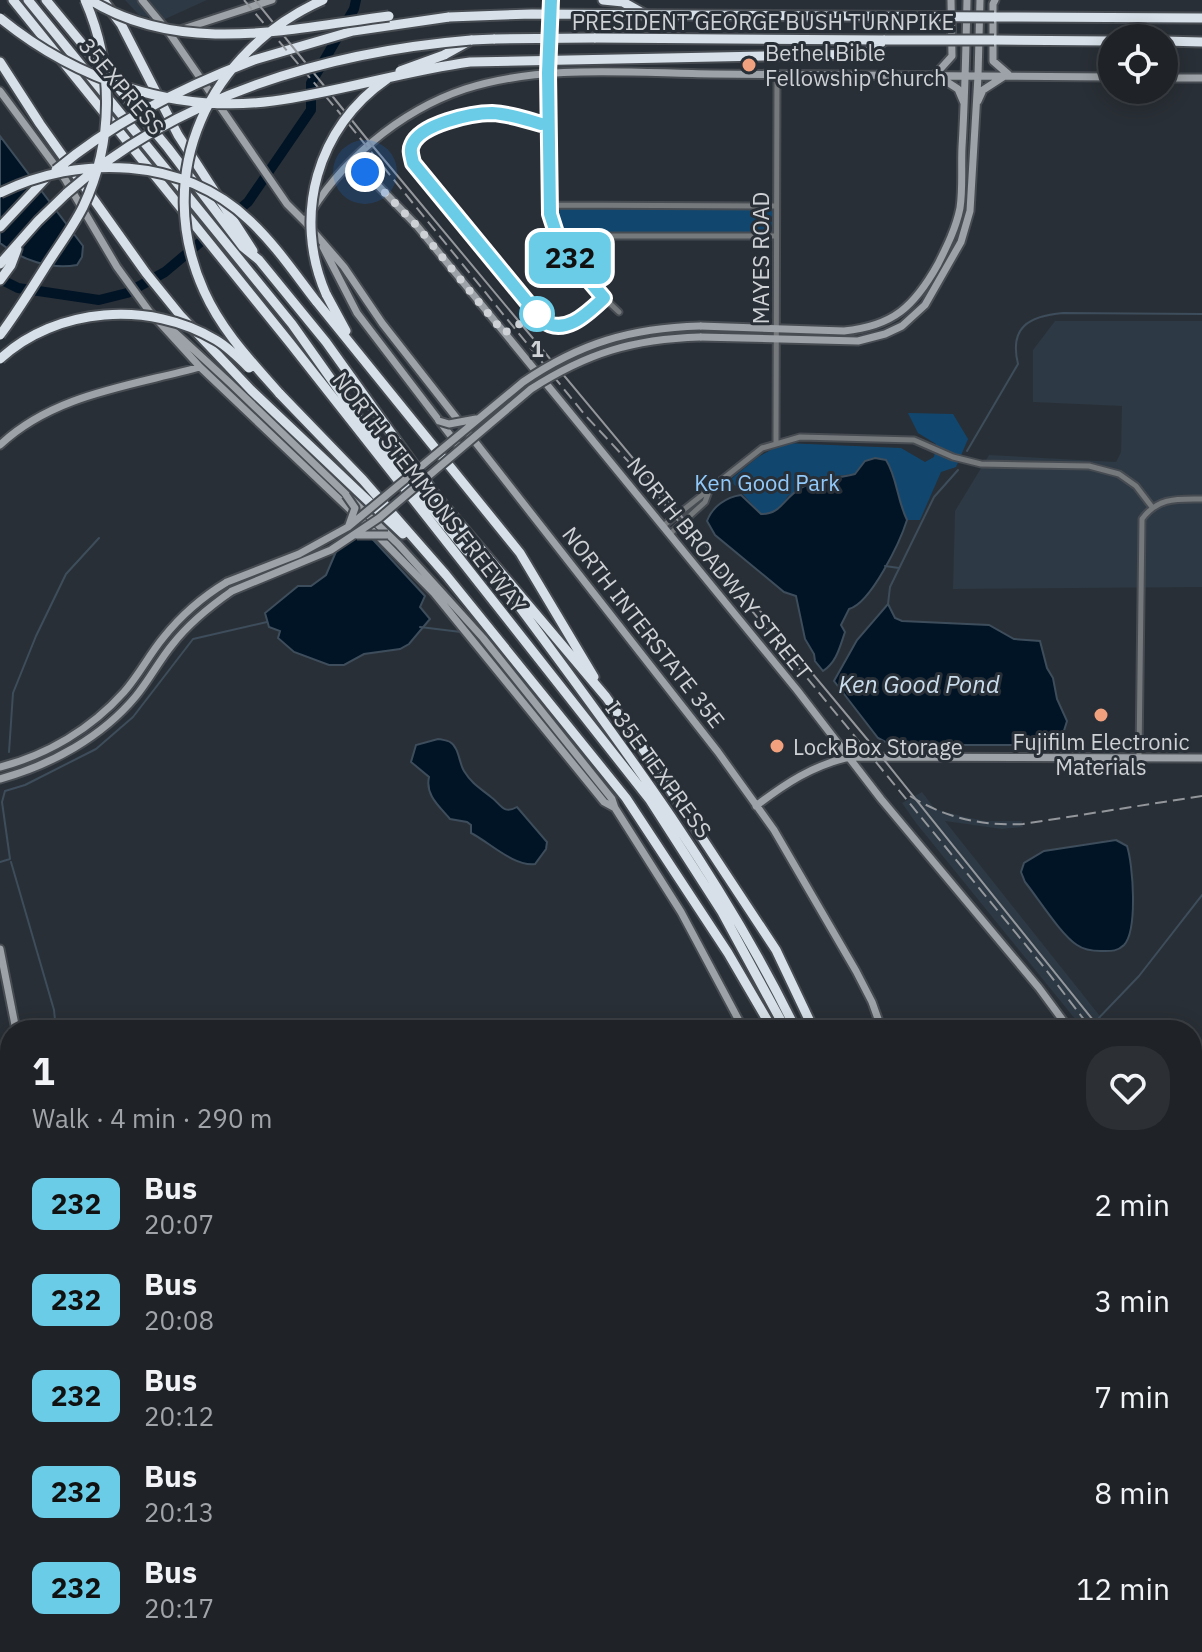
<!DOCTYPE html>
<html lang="en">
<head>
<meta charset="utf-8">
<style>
	:root { --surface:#1f2328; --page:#2c2f34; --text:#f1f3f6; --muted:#a1a4a8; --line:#3c4045 }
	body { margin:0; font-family:"IBM Plex Sans",sans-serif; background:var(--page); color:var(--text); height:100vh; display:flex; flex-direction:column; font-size:30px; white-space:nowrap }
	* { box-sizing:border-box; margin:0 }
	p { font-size:26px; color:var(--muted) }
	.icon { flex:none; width:44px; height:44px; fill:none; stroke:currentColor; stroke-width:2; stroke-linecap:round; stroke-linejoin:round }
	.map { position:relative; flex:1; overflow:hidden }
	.sheet { position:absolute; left:0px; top:1020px; width:1202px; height:632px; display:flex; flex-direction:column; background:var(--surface); border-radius:32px 32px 0 0; box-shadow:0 4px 20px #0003,0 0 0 2px var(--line) }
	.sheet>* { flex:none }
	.badge { padding:0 16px; border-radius:12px; font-size:28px; line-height:52px }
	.tools { position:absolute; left:1098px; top:24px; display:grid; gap:16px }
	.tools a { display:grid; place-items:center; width:80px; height:80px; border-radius:50%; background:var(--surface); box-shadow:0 4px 20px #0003,0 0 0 2px var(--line); font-size:40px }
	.you { position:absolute; width:40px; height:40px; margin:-20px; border:6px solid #fff; border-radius:50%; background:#1a73e8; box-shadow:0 0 0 12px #1a73e833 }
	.map>.badge { position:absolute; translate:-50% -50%; box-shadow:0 0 0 4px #fff }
	.round { display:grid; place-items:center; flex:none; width:84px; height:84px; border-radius:32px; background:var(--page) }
	.head { display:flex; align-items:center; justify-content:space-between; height:136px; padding:0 32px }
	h1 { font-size:38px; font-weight:800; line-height:60px }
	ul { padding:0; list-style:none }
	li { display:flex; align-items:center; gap:24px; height:96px; padding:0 32px }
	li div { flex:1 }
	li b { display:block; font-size:30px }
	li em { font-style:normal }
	li .badge { min-width:88px; font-weight:700; text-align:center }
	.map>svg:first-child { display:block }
	.built { fill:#2d3944 }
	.green { fill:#11476f }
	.water { fill:#001426; stroke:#3e4d5b; stroke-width:2 }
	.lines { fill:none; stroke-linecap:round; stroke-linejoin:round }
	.stream { stroke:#3e4d5b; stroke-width:2 }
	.river { stroke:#001426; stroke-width:10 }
	.street-casing { stroke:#474c53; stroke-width:9 }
	.secondary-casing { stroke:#474c53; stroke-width:11 }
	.highway-casing { stroke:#474c53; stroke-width:13 }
	.street { stroke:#75797c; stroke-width:5 }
	.secondary { stroke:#9ca2a7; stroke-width:7 }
	.highway { stroke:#d7e0e8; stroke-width:9 }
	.tram { stroke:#93979c; stroke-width:2 }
	.rail { stroke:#93979c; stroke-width:2; stroke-dasharray:12 6; stroke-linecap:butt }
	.secondary-bridge-casing { stroke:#474c53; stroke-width:11; stroke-linecap:butt }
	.highway-bridge-casing { stroke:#474c53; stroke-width:13; stroke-linecap:butt }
	.secondary-bridge { stroke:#9ca2a7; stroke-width:7 }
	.highway-bridge { stroke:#d7e0e8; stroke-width:9 }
	.line-casing { stroke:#fff; stroke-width:18 }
	.line { stroke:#6bcce7; stroke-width:12 }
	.walk { stroke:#ced2d6; stroke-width:8; stroke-dasharray:0 14.4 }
	.poi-dot { fill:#f2a17e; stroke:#292f36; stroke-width:3 }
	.stop-dot { fill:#fff; stroke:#6bcce7; stroke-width:4 }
	.labels { text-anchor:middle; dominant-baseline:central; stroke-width:6; stroke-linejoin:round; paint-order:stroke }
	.street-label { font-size:22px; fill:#ced2d6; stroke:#292f36 }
	.poi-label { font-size:22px; fill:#ced2d6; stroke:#292f36; text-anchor:start }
	.stop-label { font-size:22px; font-weight:bold; fill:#ced2d6; stroke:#292f36 }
	.park-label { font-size:22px; fill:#91c9fa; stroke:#292f36 }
	.water-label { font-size:24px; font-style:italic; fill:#c9dcec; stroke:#292f36 }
</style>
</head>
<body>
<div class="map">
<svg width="1202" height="1652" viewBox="0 0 1202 1652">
	<rect width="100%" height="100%" fill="#292f36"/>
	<path class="built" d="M125,0H207L163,20L139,15Z
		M1055,321H1202V587L953,589L955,511L989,455L1116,462L1121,452L1122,406L1033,402V350Z
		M922,792L935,809L965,817L986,821H1022L1023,827L1002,829L945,821L1111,1030H1084L916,823L902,803Z
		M1192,1175L1202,1198V1256L1192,1224Z"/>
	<path class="green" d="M562,207L769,208C776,213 775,224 773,231L768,234L604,233L595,235L575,248H571L555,218Z
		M908,413L953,414L968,439L956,467L941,472L920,520H907C897,500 897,477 886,460C870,457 865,461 855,474L823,477L788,496L779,510L770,515L761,514L730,480L758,457L784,443L901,448L925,462L934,457L936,444L918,433Z
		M258,1642H594L595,1652H258Z"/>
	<path class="water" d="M0,136L83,246L82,257L77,265C51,270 21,260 0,243Z
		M875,458L886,460C897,477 897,500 907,520C900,542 871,603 849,609L841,625L845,632C840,646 837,662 823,671L815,661L814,654L805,639L796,596L784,592L715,535L707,521C712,507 726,497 741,495L761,514C781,515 784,497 801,488C822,475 834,480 855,474L865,461Z
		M365,531L425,596L420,607L430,619L409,644L400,649L364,654L344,665H329L294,652L278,638L280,631L269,627L265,613L298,586H311L326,575L338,547Z
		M888,604L895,618L902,621L989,625L1014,639L1040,641L1047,668L1053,678L1057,699L1067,721L1062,737L1052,745H891L878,738L834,681L857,640Z
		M438,739C440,739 449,741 450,742C459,747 459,763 464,771C472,784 480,788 491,797C501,804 503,815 517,807L547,842L546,849L535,864C514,867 489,842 471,833V825L467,822L450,819C439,806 425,795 429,777L411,762L416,745Z
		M1116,840L1127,846C1133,864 1138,930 1124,945C1117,952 1110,951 1101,951C1092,951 1084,950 1077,945C1061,935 1038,898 1025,882L1021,872L1024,863L1044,851Z
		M724,1021L784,1030H708L715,1022Z
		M303,1642H514L516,1652H302Z"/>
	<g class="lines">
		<path class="stream" d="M967,451L1018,364C1009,327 1029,316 1063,313L1202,314
			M885,566L899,568
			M888,604L890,587L934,497L958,470
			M420,627L461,632
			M9,752L13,693L36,636L66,574L99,538
			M0,862L10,859L2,802L5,791L25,785L96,749L133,717L193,639L267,622
			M11,862L54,1010L56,1030
			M1093,1024L1139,976L1202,895
			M0,1155H10
			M603,1642V1652"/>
		<path class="river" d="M0,279L18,288L99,300L127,293L165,272L248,202L311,110V83L354,9L356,0"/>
		<g class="street-casing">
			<path id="street" d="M548,73C548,115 541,192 554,229C566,261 594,289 619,312
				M549,205L776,206
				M568,256L593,240L606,236H776
				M776,442L777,74
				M663,526L762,448L800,437L914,440L953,457L981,464L1089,466L1119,474L1136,486L1152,507
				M670,534L705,502L708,494
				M1139,756L1142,519C1158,497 1177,499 1202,499
				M169,1642L170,1652
				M238,1642L239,1652
				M69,1652V1642
				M125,1652V1642"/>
		</g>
		<g class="secondary-casing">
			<path id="secondary" d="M142,0L170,34L287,204L305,222
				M995,0L993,4V61L1008,74
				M183,29L272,0
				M548,73L551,0
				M935,75L952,56L951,0
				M941,78L958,89L964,103
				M1164,78H1202
				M0,91L65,179L117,267L149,311L200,367L381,539L434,593L604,802L615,808L681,912L744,1030
				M978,101L983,90L1003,77
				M362,154L365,172L417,226L797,690L881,799L1039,988L1070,1030
				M323,247L357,313L460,448
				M167,325L230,383L398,544L483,638L612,799L615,808
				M700,326L844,331C893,326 914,307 938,264C947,246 956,228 960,208C963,188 961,167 962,147C965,98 966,49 967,0
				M700,337L858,341L885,334L902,326L925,305L961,242L970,211L978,76L980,0
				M0,445C54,394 131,386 200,367
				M0,767C47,755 91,729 124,692C139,675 149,655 163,638C182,614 202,597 227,582
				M0,779C51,765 102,737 136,696C149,680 159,661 172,645C189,623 209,607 232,591
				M756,806C786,783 812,766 849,757L1202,758
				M0,949L16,1030
				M882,1030L872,1002L856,971L774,830L718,752L382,323L344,267L305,222C338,163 399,111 465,89C543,64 630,73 712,74C845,75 979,76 1112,77
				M1192,1267L1202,1299
				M1192,1436H1202
				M1192,1452H1202
				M9,1456L10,1396
				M1052,1642L1057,1652
				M1157,1642L1162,1652"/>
		</g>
		<g class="highway-casing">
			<path id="highway" d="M13,0L290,343L650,800L722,912L786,1030
				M28,0L292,324L365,427L465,549L495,574C604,721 716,865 796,1030
				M46,0L168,148L243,247L259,260L326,342L437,497L606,697L650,759L776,950L814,1030
				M103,0L121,24L178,135L253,251
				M603,0L623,2L646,15
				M994,17L1202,18
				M594,38L885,40
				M994,40L1112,41
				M1164,41L1202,42
				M864,54L885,40
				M444,55L471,40L495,39
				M254,60L353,31L449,17
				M0,62L40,124L146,273L180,315L251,390L403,534
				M0,227L45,179
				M0,264L38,221L67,193
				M0,280L11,265L17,249
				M326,294L346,331
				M316,301L520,553L594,677
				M279,393L363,480L446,575L626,798L728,953L773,1030
				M0,1050L10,1113
				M0,1583L9,1456
				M1070,1642L1075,1652
				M1080,1642L1085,1652
				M1101,1642L1106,1652"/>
		</g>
		<use href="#street" class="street"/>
		<use href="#secondary" class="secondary"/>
		<use href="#highway" class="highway"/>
		<path class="tram" d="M255,0L371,144L877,751L1101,1030
			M1192,1192L1202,1217"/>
		<path class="rail" d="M244,0L338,111L585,415L639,473L1043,966L1092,1030
			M910,796C946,818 981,826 1023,824L1202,796
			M1192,1213L1202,1242"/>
		<g class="secondary-bridge-casing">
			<path id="secondary-bridge" d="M439,421L449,424L476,419
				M346,495L355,508L349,525
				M357,535H388
				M227,582L299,554L348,527L523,382C580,343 631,328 700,326
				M232,591L331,550L379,518L531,389C587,353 633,339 700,337"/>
		</g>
		<g class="highway-bridge-casing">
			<path id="highway-bridge" d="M90,0C181,56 289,29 389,16
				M449,17L532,14L994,17
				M0,18C76,80 174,114 273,101C339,92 404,71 470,62L864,54
				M495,39L594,38
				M885,40H994
				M400,71L444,55
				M56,170C114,121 183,87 254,60
				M0,193C79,154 183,157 249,220C275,244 295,274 316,301
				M67,193C177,96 327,52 471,40
				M326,294C292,216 317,127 387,79
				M0,335C16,314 30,291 44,269C57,248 72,229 83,207C114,142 114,66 85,0
				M0,359C56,307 150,300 216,340C228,347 239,358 249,368
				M279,393C251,361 222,331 204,291C151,173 209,51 323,0"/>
		</g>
		<use href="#secondary-bridge" class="secondary-bridge"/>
		<use href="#highway-bridge" class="highway-bridge"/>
	</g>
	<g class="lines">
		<g class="line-casing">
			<path id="line" d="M541,124C525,119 509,114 492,113C472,113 420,124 412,145C409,151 412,157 413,163L542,320C564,337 587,314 604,298L568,256L559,242L550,214L548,73L551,0"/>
		</g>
		<use href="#line" class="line"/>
		<path class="walk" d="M365,172L417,226L504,333L537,314"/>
	</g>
	<g class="poi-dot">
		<circle cx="749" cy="65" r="8"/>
		<circle cx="1101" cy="715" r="8"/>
		<circle cx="777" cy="746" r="8"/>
	</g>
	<circle class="stop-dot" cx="537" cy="314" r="16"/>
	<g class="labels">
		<g class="street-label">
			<text x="763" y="21">PRESIDENT GEORGE BUSH TURNPIKE</text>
			<text transform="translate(122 86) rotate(50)">35EXPRESS</text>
			<text transform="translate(760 258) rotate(-90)">MAYES ROAD</text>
			<text transform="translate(430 492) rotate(52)">NORTH STEMMONS FREEWAY</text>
			<text transform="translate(720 568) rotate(51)">NORTH BROADWAY STREET</text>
			<text transform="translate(644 627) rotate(52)">NORTH INTERSTATE 35E</text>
			<text transform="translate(659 769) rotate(54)">I 35E TEXPRESS</text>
		</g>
		<g class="poi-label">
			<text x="765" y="52">Bethel Bible<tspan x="765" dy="25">Fellowship Church</tspan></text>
			<text x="1101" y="741" text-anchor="middle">Fujifilm Electronic<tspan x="1101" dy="25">Materials</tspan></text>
			<text x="793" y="746">Lock Box Storage</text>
		</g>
		<g class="stop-label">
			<text x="537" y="348">1</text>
		</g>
		<g class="park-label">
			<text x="767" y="482">Ken Good Park</text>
		</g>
		<g class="water-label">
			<text x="919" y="684">Ken Good Pond</text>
		</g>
	</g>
</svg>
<div class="tools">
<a><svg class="icon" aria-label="locate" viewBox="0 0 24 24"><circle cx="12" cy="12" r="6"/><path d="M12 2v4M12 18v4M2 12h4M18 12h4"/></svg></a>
</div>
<div class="you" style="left:365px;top:172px"></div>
<b class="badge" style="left:570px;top:258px;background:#6bcce7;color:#111">232</b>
<section class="sheet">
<div class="head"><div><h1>1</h1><p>Walk · 4 min · 290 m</p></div><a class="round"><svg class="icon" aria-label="heart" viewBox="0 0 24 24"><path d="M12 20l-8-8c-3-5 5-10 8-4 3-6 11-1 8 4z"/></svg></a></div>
<ul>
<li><span class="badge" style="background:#6bcce7;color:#111">232</span><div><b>Bus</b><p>20:07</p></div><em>2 min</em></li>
<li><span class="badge" style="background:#6bcce7;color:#111">232</span><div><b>Bus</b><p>20:08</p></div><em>3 min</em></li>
<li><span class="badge" style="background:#6bcce7;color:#111">232</span><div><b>Bus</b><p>20:12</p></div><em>7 min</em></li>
<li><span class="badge" style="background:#6bcce7;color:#111">232</span><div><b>Bus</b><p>20:13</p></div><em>8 min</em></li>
<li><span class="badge" style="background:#6bcce7;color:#111">232</span><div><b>Bus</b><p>20:17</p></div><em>12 min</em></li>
</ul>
</section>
</div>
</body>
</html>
